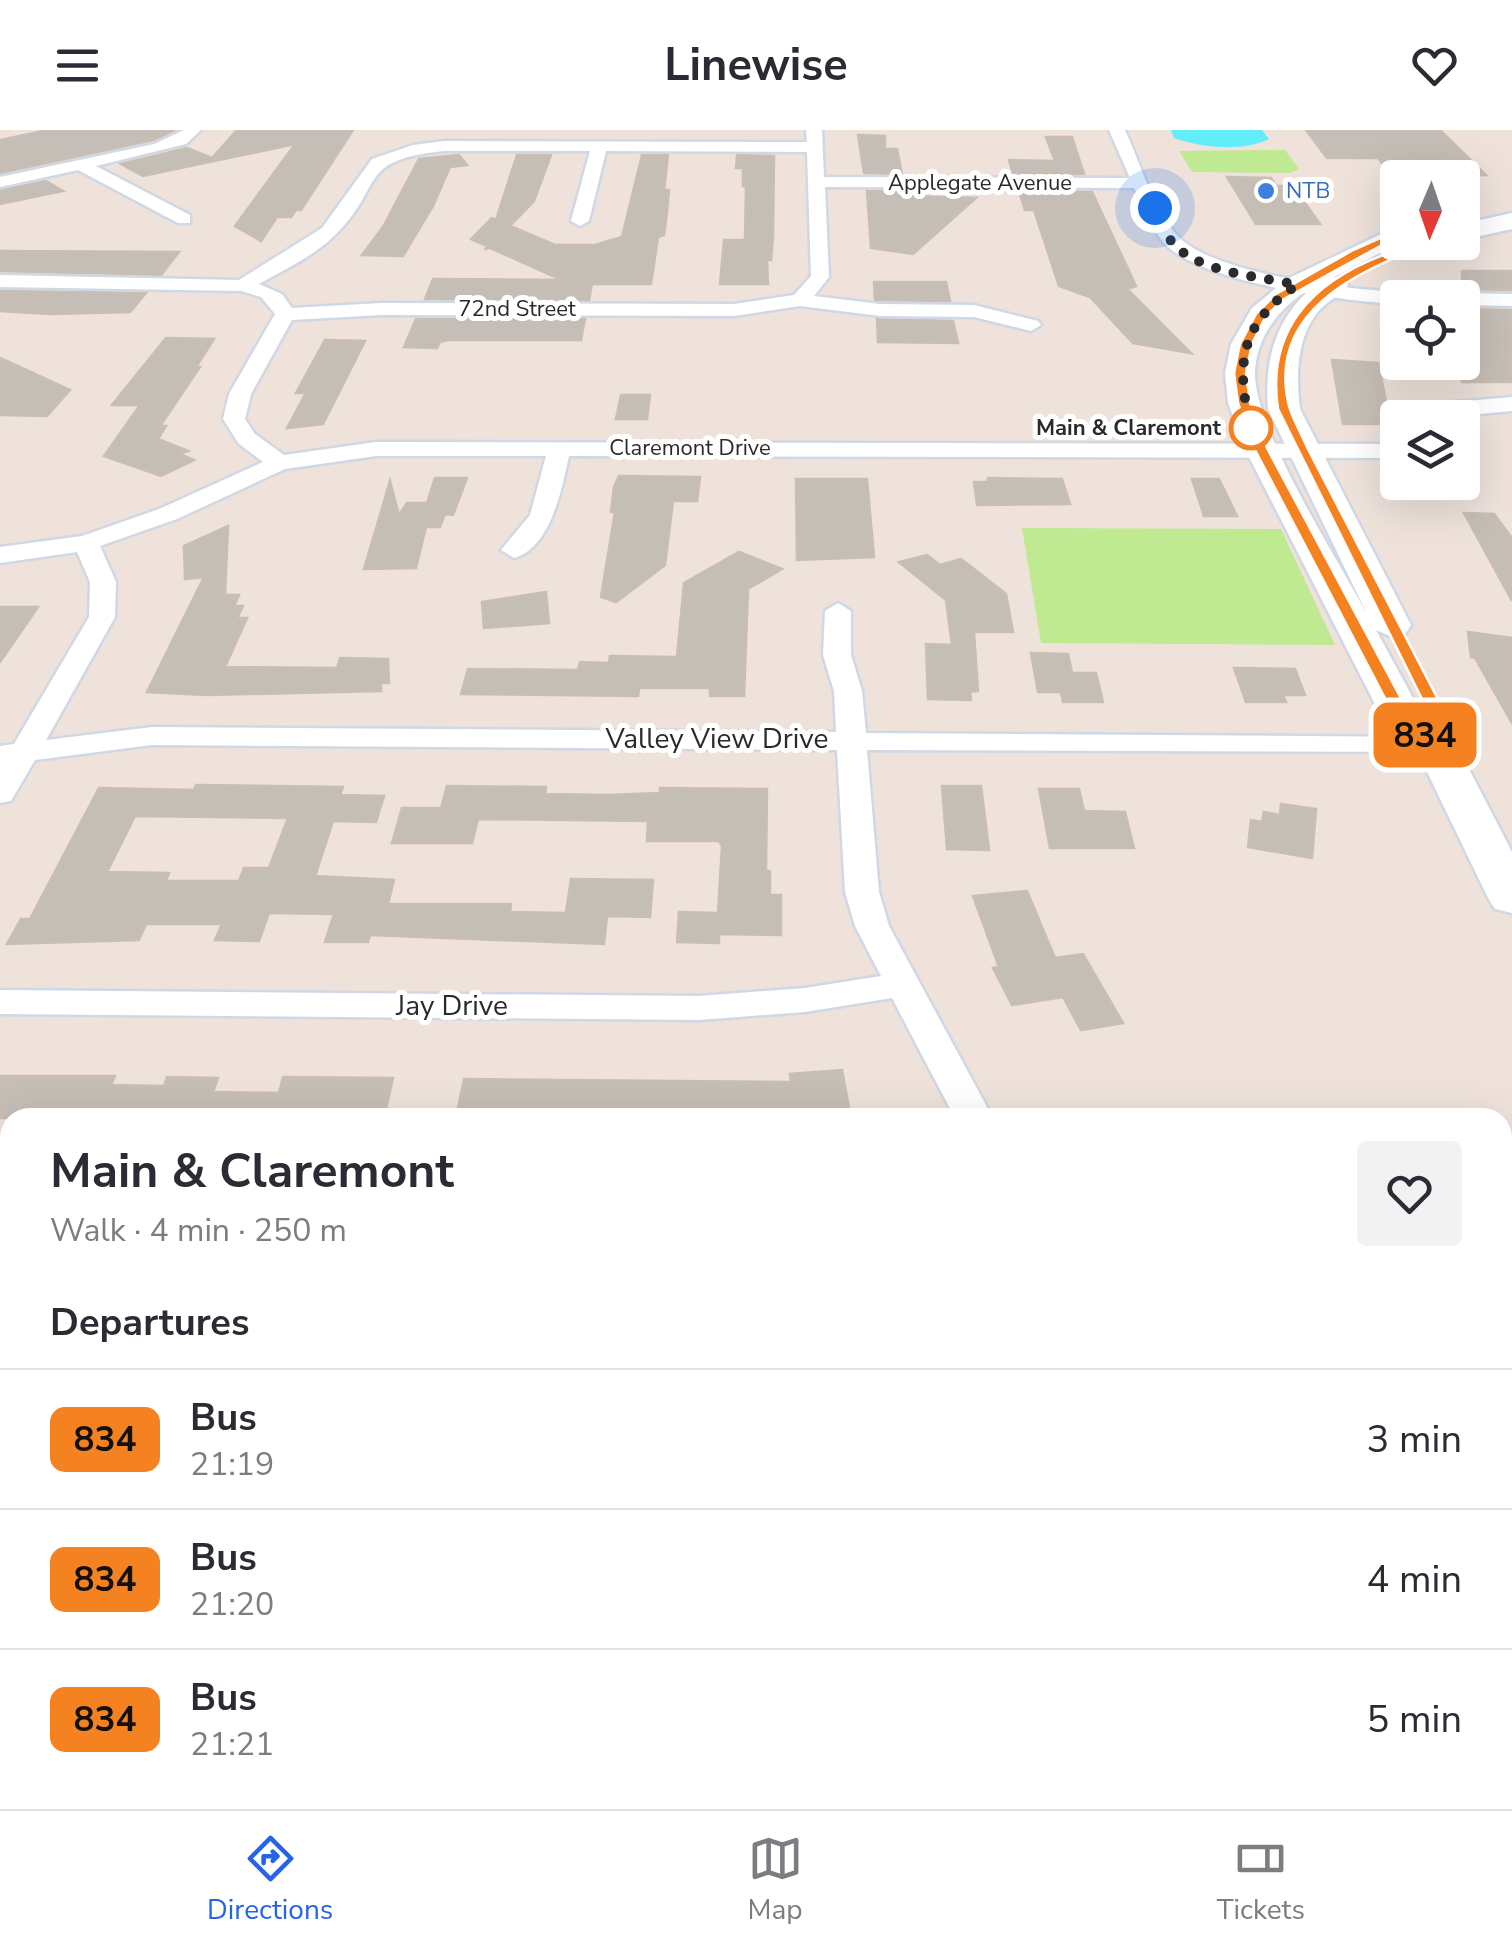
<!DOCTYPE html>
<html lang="en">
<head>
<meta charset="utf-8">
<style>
	:root { --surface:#fff; --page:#f2f2f3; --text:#2b2b33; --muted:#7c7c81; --line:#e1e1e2; --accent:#2563eb }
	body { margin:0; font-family:"Nunito Sans",sans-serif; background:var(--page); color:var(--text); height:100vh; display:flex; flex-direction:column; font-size:38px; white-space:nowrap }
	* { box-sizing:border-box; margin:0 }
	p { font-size:32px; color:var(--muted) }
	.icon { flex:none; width:55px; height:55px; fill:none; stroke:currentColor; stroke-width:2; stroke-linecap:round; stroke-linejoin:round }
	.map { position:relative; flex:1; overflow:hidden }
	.details { position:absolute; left:0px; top:978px; width:1512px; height:702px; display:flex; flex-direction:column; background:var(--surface); border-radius:30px 30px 0 0; box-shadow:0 10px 40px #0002 }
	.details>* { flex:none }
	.badge { padding:0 20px; border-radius:15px; font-size:35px; line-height:65px }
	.needle { width:65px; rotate:182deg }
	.tools { position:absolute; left:1380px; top:30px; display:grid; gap:20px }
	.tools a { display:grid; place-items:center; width:100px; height:100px; border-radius:10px; background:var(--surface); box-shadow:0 10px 40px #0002; font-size:50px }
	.you { position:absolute; width:50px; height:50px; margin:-25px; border:8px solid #fff; border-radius:50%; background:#1a73e8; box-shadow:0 0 0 15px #1a73e833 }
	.map>.badge { position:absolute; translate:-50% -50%; box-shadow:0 0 0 5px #fff }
	h2 { padding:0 50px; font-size:38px; line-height:90px }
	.round { display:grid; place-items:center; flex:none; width:105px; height:105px; border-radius:10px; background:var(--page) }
	.overview { display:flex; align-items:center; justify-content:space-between; height:170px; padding:0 50px }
	h1 { font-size:48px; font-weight:700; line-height:75px }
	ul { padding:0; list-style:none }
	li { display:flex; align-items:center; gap:30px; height:140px; padding:0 50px; border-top:2px solid var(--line) }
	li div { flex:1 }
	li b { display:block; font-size:38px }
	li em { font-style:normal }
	li .badge { min-width:110px; font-weight:700; text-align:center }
	header { display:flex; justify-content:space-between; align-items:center; height:130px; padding:0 50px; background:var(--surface); font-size:45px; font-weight:700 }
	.menu { display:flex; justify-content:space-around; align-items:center; height:140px; border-top:2px solid var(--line); background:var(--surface); font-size:28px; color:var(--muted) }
	.menu a { display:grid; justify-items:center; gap:5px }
	.menu .active { color:var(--accent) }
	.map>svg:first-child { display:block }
	.green { fill:#bfea91 }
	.water { fill:#63edfb }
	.building { fill:#c5beb6; stroke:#c9beb4; stroke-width:2.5; fill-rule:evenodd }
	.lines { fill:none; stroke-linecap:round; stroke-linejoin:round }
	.minor-casing { stroke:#d0d7e5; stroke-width:5 }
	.secondary-casing { stroke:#d0d7e5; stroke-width:5 }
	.minor { fill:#fff; fill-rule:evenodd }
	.secondary { fill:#fff; fill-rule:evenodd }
	.line { fill:#f58220; stroke:#fff; stroke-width:2.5 }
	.walk { stroke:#2a2a2a; stroke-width:10; stroke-dasharray:0 18 }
	.shop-dot { fill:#3f7fe0; stroke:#fff; stroke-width:4 }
	.stop-dot { fill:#fff; stroke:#f58220; stroke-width:5 }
	.labels { text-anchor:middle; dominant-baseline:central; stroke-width:10; stroke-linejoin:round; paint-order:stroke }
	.far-street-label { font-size:22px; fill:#2a2a2a; stroke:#fff }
	.far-shop-label { font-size:22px; fill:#366cbe; stroke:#fff; text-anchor:start }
	.far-stop-label { font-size:22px; font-weight:bold; fill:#2a2a2a; stroke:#fff; text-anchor:end }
	.street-label { font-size:28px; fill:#2a2a2a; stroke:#fff }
</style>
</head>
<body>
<header><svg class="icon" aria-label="menu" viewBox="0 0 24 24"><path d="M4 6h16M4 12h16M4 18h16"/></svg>Linewise<svg class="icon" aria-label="heart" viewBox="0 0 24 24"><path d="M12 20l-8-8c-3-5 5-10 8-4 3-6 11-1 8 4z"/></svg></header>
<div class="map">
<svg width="1512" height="1679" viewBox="0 0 1512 1679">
	<rect width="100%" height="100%" fill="#eee2db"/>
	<path class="green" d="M1285,20L1299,39L1289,43L1192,42L1179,21Z
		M1022,398L1281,399L1335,515L1041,513Z
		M0,1061H10V1670H1502V1062H1512V1679H0Z"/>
	<path class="water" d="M1171,0H1262L1269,9C1242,22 1202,18 1174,8Z"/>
	<path class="building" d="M48,0H175L153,10L0,43V10Z
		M237,0H353L301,80H296L291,87H277L261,111L235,96L295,14L143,46L121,34L187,18L212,28Z
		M1306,0H1440L1486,45L1394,48L1378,28H1327Z
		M858,5L885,6V19H897L902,44L864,43Z
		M1046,7H1072L1084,44H1013L1009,30L1055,31Z
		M459,25L467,35L450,37L433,76L403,126L362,125L383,97L419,29Z
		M517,25H551L534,71L510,96L555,115H595L622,107L642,25H668L664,60H669L667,82L664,105L658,107L651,154H592L589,170L425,169L433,149L562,150L488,117L485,120L487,116L471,109L492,88L496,90Z
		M737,25L774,26L773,107L771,130H767L768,154H720L724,110H745L746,56H743V38H736Z
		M1227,47L1271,48L1276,56H1293L1320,94H1256Z
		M46,51L63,61L0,74V60Z
		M867,61H905L906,66L976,68L913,124L871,118Z
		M1019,61L1092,62L1136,156L1127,159L1191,223L1133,213L1090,167L1059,156L1034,80H1025Z
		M0,121L179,122L161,145L0,141Z
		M1462,141H1512V160L1462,159Z
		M874,152H946L950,171L875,170Z
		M0,161L146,163L130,182L51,184L0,181Z
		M1462,179L1512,180V252H1462Z
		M416,189H585L581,210H448L440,212L437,218L404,217Z
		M877,189L953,191L958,213L878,212Z
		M166,208L214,209L196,237H200L160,296H166L158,309L188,321L179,324L194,330L161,346L104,326L140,275H112Z
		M325,210L365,211L323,294L287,298L306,263H296Z
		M0,228L70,260L47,286L0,285Z
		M1332,230L1378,233L1391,294H1343Z
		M621,265H650L647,289H616Z
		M619,346L700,347L697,371H673L665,435L616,472L601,467L615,382H611L614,357Z
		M435,348H467L453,385L445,384L440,397H426L416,438L364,439L390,351L399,385L407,373H427Z
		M988,348L1062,349L1070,374L977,375L974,352H988Z
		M796,349H867L874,427L797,430Z
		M1192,349H1219L1237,386H1204Z
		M1464,383L1494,384L1512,408V471Z
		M228,396L225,465H239L234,476H243L237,488H247L225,537L337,538L340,528L388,529L389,553H381V561L207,565L147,562L204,447L185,449L184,416Z
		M739,422L782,439L748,459L744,566H710V558H639L638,566L461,564L468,539L578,540L580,532L609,533L610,526L677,527L684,453Z
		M927,425L940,435L961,429L1006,464L1013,502H974L978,561L970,562L971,570L928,569L926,514L952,515L946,470L899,432Z
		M546,462L549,493L484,498L482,472Z
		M0,477H38L0,532Z
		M1468,502L1512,508V593L1475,528L1471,527Z
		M1031,523L1068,524L1072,543H1096L1103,572H1063L1061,562H1038Z
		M1234,538L1295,539L1305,565H1283L1286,572H1246Z
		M196,655L343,657L340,665L384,666L376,692L333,691L315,746L394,750L388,774H511L510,782L566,783L571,749L653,750L650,787L607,786L604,814L370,805L368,812H325L334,784L269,783L259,811L215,810L222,794H146L139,810L7,814L21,789H30L99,658L194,660ZM135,686L288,688L269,738H244L239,751H166L169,743L107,742Z
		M447,656L546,657L545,664L608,665L660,663V658L767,659L766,741H770V765H781V805L719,804V813L677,812L679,782L718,783L722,716L719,711H647L648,691L478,689L472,713H392L402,678H441Z
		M942,656H981L989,720L947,719Z
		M1039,659H1079L1084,681L1125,682L1134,718H1050Z
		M1281,674L1316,679L1312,728L1248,717L1251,690L1262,692L1264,682L1280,685Z
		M1027,761L1055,828L1083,824L1123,893L1081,900L1063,867L1012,875L993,838L999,837L973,766Z
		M842,940L851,988H456L464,949L791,952L790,944Z
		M0,946H115L111,955L164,956L167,947L218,948L213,962L279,963L283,947L393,948L384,988H0Z"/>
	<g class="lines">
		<g class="minor-casing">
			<path id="minor" d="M184,0H201L186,14L96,36L190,85V93H178L78,40L0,57V47L154,14Z
				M806,0H822L824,47L1130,48L1109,0H1125C1141,35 1151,73 1175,103C1208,144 1346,159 1398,162L1407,168H1398V174C1343,171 1201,153 1164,113C1151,98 1143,76 1134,58L825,57L829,147L814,166L880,174L974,175L1038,191L1041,195L1031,201L974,187L880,186L800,176L734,186L381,185L292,190L251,264L245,289L255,304L284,325L376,312L1398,314V328L569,326C562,358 551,418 514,428L501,420L530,385L546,326H376L285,339L177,389L100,416L116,452L115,487L46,610L152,597L836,602L834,561L823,525L825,481L838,473L851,481V525L862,561L866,603L1436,607L1447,610L1451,616L1447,622L867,620L879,762L889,796L993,988H955L892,868L805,882L699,890L0,884V860L699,866L805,858L881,846L855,796L845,762L837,620L152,615L35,630L11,671L0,673V616L14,614L89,487L90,452L77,422L0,433V417L82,406L159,379L263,332L239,314L223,289L229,264L275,184L261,167L241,161L0,157V145L239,150L322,98L372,29L413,15L444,11L807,12ZM444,21H590L571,91L580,96L589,91L606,21L807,22L811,146L794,165L734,174L381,173L292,178L282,164L259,154C284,140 312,127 333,107C386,57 354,30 444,21Z
				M1462,163L1512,164V176L1462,175V168H1453Z
				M1512,267V281L1437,288L1442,273Z"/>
		</g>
		<g class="secondary-casing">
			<path id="secondary" d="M1512,83V99L1462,110V94Z
				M1398,96V112H1401L1334,147L1344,149L1348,155C1339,166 1326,172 1317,183C1296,210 1296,247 1300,279L1411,495L1406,503L1392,507L1376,500L1413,568L1457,616L1512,722V783L1495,779L1488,768L1417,621L1375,574L1245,319L1228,273L1225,243L1231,214L1252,178L1287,149ZM1312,158C1275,189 1264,232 1268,279L1367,484C1338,430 1254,299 1255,243C1256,206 1281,175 1312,158Z"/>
		</g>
		<use href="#minor" class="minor"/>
		<use href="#secondary" class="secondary"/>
	</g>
	<path class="line" d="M1394,102L1402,104L1284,169L1266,186L1252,214L1246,243L1250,273L1267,318L1403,572L1426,596L1424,573L1278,279C1266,200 1312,152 1383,125C1397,119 1412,111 1427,110V115C1356,142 1266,182 1289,276C1293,290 1302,305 1308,319L1440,573L1444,616L1436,621L1430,620L1388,574L1254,318L1238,273L1234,243L1240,214L1256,184L1276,164L1353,120Z"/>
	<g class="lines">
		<path class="walk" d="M1155,78C1160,88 1163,99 1169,108C1192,143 1260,146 1297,155C1240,194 1235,234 1251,298"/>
	</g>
	<circle class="shop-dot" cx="1266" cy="61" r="10"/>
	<circle class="stop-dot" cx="1251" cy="298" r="20"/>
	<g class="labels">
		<g class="far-street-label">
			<text x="980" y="53">Applegate Avenue</text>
			<text x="517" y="179">72nd Street</text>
			<text x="690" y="318">Claremont Drive</text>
		</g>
		<g class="far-shop-label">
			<text x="1286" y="61">NTB</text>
		</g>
		<g class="far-stop-label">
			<text x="1221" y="298">Main &amp; Claremont</text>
		</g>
		<g class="street-label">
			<text x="717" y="609">Valley View Drive</text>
			<text x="452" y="876">Jay Drive</text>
		</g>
	</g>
</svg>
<div class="tools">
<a><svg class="needle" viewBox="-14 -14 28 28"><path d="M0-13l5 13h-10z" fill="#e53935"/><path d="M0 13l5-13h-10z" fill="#7c7c81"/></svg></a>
<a><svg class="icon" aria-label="locate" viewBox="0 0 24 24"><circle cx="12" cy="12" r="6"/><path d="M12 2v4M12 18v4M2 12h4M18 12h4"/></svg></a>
<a><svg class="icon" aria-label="layers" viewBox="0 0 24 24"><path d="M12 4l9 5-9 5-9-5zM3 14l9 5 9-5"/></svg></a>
</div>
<div class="you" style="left:1155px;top:78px"></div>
<b class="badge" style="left:1425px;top:605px;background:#f58220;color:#111">834</b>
<section class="details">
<div class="overview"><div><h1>Main &amp; Claremont</h1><p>Walk · 4 min · 250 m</p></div><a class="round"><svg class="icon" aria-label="heart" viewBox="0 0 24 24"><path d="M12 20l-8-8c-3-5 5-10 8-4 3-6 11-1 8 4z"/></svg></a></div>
<h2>Departures</h2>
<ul>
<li><span class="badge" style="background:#f58220;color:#111">834</span><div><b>Bus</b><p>21:19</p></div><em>3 min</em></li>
<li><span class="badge" style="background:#f58220;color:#111">834</span><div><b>Bus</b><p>21:20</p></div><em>4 min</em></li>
<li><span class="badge" style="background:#f58220;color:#111">834</span><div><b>Bus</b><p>21:21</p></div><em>5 min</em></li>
</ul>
</section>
</div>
<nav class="menu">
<a class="active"><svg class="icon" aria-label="directions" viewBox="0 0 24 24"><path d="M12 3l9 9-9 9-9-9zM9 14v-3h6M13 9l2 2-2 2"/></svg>Directions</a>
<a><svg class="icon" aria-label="map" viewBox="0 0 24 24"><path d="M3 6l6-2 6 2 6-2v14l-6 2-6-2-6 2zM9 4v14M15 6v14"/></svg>Map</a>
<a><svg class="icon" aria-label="tickets" viewBox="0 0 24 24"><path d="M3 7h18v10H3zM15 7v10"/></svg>Tickets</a>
</nav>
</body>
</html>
